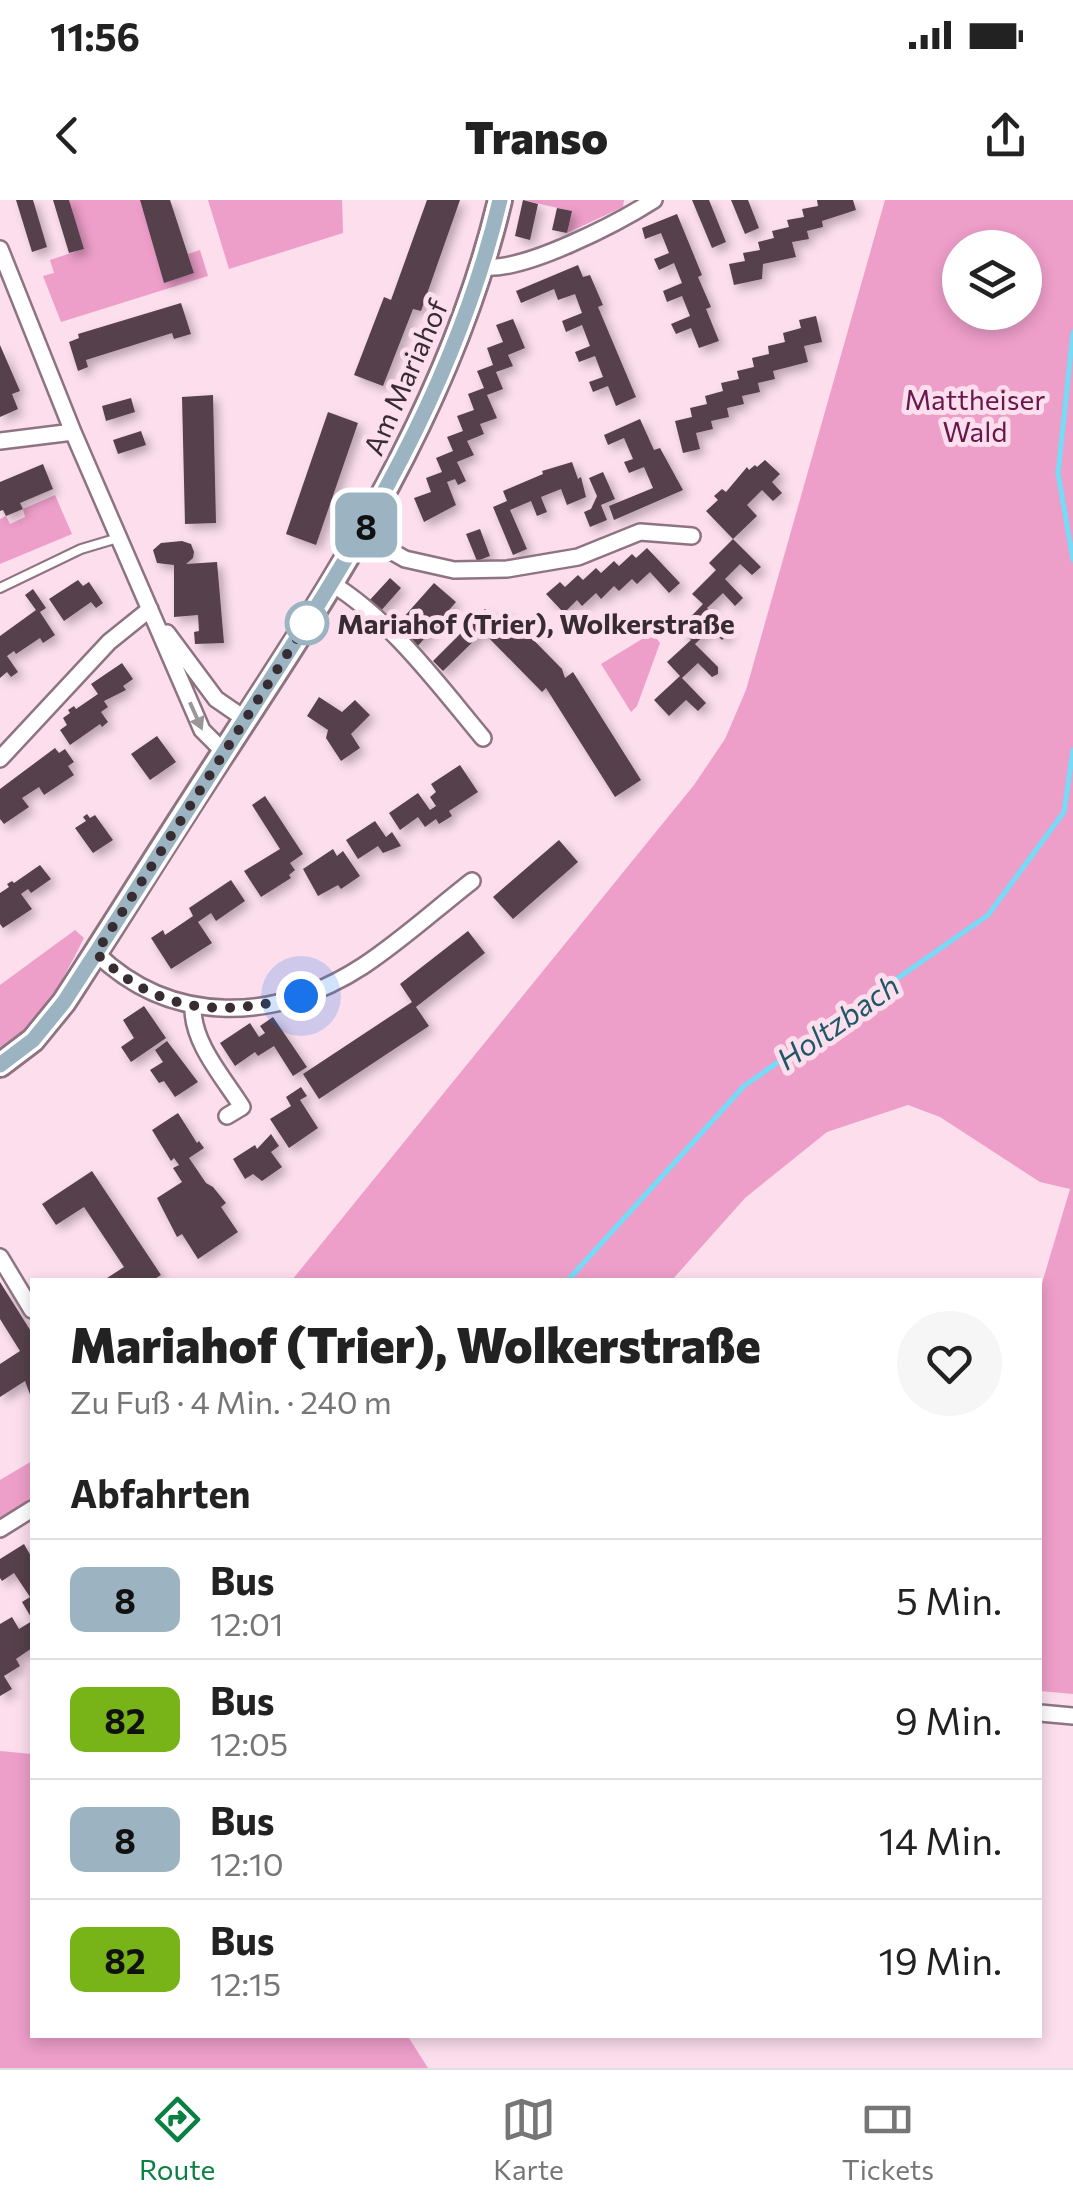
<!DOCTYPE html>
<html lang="de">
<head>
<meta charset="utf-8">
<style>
	:root { --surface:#fff; --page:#f6f6f6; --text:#222; --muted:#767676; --line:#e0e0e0; --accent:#0b8043 }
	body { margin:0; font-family:Commissioner,sans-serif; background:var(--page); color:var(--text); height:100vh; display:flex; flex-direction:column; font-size:38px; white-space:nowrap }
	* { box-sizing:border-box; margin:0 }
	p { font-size:32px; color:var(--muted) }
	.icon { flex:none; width:55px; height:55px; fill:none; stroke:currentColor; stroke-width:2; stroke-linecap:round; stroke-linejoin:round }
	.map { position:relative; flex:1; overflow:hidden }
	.side { position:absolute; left:30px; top:1078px; width:1012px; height:760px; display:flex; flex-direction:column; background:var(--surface); border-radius:0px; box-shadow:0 5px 15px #0003 }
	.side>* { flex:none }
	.badge { padding:0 20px; border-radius:15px; font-size:35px; line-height:65px }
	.buttons { position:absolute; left:942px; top:30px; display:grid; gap:20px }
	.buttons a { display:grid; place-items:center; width:100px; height:100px; border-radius:50%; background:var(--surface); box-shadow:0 5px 15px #0003; font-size:50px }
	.you { position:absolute; width:50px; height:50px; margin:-25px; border:8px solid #fff; border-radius:50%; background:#1a73e8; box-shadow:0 0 0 15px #1a73e833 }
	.map>.badge { position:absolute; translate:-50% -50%; box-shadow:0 0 0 5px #fff }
	h2 { padding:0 40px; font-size:38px; line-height:90px }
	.round { display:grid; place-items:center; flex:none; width:105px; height:105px; border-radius:52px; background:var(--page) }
	.summary { display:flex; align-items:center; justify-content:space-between; height:170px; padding:0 40px }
	h1 { font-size:48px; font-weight:800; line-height:75px }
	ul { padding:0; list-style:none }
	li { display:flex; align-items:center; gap:30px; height:120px; padding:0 40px; border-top:2px solid var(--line) }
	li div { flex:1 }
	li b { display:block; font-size:38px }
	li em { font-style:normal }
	li .badge { min-width:110px; font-weight:700; text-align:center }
	.status { display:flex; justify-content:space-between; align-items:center; height:70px; padding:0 50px; background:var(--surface); direction:ltr }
	.status svg { height:28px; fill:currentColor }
	header { display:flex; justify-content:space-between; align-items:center; height:130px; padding:0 40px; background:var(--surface); font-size:45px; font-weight:800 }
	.dock { display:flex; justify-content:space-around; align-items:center; height:140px; border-top:2px solid var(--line); background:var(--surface); font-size:28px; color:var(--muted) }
	.dock a { display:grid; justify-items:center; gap:5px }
	.dock .selected { color:var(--accent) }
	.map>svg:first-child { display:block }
	.green { fill:#ed9ec9; fill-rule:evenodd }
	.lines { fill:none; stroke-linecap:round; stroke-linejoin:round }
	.stream { stroke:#75dbf7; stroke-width:5 }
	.building { fill:#573f4c; filter:url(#shadow) }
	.lane-casing { stroke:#8e7482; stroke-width:12 }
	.street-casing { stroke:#8e7482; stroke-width:20 }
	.secondary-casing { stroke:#8e7482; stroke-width:28 }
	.lane { stroke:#fff; stroke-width:8 }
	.street { stroke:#fff; stroke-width:15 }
	.secondary { stroke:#fff; stroke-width:22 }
	.oneway { fill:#9b9698 }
	.line-casing { stroke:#fff; stroke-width:22 }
	.line { stroke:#9cb3c2; stroke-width:15 }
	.walk { stroke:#372c32; stroke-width:10; stroke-dasharray:0 18 }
	.stop-dot { fill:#fff; stroke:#9cb3c2; stroke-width:5 }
	.labels { text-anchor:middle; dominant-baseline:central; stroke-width:10; stroke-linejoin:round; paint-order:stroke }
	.street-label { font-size:28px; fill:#372c32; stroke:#fcdeed }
	.park-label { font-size:28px; fill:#68174b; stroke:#fcdeed }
	.stop-label { font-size:28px; font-weight:bold; fill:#372c32; stroke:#fcdeed; text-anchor:start }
	.water-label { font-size:30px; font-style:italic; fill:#1e5866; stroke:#fcdeed }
</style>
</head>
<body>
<div class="status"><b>11:56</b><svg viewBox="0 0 49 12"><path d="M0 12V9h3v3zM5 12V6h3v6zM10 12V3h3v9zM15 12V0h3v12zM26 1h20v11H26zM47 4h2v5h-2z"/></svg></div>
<header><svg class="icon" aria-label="back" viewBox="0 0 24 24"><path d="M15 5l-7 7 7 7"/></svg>Transo<svg class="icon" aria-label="share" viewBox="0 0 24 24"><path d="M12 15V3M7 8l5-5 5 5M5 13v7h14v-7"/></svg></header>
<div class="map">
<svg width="1073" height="1868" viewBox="0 0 1073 1868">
	<defs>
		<filter id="shadow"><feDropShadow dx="5" dy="5" stdDeviation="5" flood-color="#0004"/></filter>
	</defs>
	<rect width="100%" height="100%" fill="#fcdeed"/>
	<path class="green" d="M69,0H140L164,82L194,73L188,54L200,50L208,76L61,122L43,76L54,73L50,60L83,49Z
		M208,0H342L343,33L229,69Z
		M523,0H624L623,7L567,33L571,11Z
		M885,0H1073V1494L1040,1491V1090L1070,989L1040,982L940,917L908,905L827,932L745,998L672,1080H292L694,585L725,539L746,490ZM960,48H1025V112H960Z
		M55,295L72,334L0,364V319L6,316L10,324L25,317L23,309Z
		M652,433L660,443L637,506L631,512L601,464Z
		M75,730L84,738C63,779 41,825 0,848V785Z
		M32,1261V1299L0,1318V1280Z
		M0,1551L32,1554V1835H407L428,1868H0Z"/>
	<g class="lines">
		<path class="stream" d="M1073,132L1058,273L1073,360
			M568,1080L744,886L988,715L1064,612L1073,550"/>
	</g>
	<path class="building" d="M16,0H33L47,47L32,52Z
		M53,0H69L84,49L69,53Z
		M140,0H170L194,73L164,83Z
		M427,0H460L421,111L413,109L383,186L354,175L384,97L391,100Z
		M523,0L538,4L530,40L515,36Z
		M692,0H709L726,42L712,48Z
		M731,0H748L759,28L745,34Z
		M817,0H853L856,10L822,21L823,27L807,31L809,39L792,42L796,57L763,64L762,79L734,85L729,64L745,61L743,53L760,50L758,42L774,38L772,31L789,27L787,20L804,17L802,9L818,6Z
		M557,8L572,11L567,33L552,30Z
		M677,14L702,75L698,77L711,107L706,109L719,141L699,148L691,128L676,134L671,124L690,116L682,96L667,102L663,91L682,83L674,63L659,70L654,59L669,53L661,33L645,39L642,28Z
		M578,65L583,77L590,75L603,105L598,107L636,197L616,206L608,186L593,192L589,182L603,177L595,156L579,162L575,152L590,146L582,125L566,132L562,121L582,113L575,94L558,100L554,89L521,103L516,91Z
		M181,103L191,134L174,139L172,133L86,160L88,167L78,171L69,142L79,138L78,134Z
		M816,116L822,142L804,146L808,162L773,171L775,179L758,183L760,192L742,196L744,204L727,208L729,217L711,221L713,229L696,233L700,249L683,253L675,221L692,217L690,208L707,204L705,196L723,191L721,183L739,179L737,171L754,167L752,158L769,154L768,146L785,142L783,133L801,128L799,120Z
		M513,119L525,148L508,155L513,166L496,172L503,189L487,195L497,218L480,224L484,234L467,241L474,255L457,262L466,281L458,285L455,279L447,282L456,305L424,322L414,298L431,292L426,278L442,272L436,258L453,251L447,237L463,231L457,216L474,210L468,194L484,188L477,171L493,165L487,148L503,142L496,125Z
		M0,145L20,191L12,194L18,209L0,217Z
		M213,195L216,323L185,324L182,197Z
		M131,198L135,212L106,221L102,206Z
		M328,212L358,223L316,345L286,334Z
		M640,219L654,250L660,248L683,290L614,320L609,306L653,288L644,267L629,273L624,262L633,259L624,238L608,245L604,235Z
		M141,231L146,245L118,254L113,240Z
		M765,260L780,274L772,282L782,293L773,301L762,290L747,305L757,316L733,339L706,311L718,300L714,296L722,289L726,292L747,267L749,270L755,265L757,267Z
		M572,262L578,279L581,277L586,297L567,305L561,289L541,297L547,312L537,316L531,301L510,310L527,349L513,355L493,307L507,301L503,291L543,274L542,271Z
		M43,264L53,289L20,303L23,309L6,316L3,310L0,311V282Z
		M603,272L615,299L601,305L607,320L590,327L584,312L591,309L597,296L589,278Z
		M480,329L490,356L477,361L466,334Z
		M733,339L761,367L752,375L740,364L725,379L743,398L735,406L723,393L707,408L730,432L722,440L711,429L695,444L718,467V474L712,477L698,463L682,478L706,503L698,511L686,500L669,516L654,500L680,476L667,462L691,440L680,428L703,404L692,394L716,370L709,363Z
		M182,341L191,344L194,352L193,358L186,364L217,362L224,443L195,444L194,432L199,431L198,415L174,417V365L157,363L153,350L161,343Z
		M647,348L680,383L669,393L650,372L637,384L632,379L619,391L614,386L601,399L596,393L582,406L577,400L564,413L546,394L560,382L565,387L578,375L583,380L596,368L601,373L614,361L619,366L632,354L636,358Z
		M390,378L401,388L379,413L368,402Z
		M78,380L83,386L89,382L103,403L96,408L91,402L64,421L49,399Z
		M434,383L456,402L417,447L395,427Z
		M33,389L46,408L40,412L55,435L43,443L40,438L16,454L14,451L7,456L18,472L11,477L7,472L0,478V436L36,410L25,395Z
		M485,409L496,419L505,411L562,469L565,478L573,472L641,580L615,597L546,488L542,492L483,432L443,471L433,461Z
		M122,463L133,479L123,486L126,490L104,501L108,507L101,512L108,522L102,527L100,524L70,545L60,530L67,525L63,518L70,513L68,510L74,506L76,509L98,494L91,484Z
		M319,497L342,512L355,500L370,515L351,534L360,548L341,561L326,538L328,530L307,516Z
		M157,536L176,562L150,580L131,554Z
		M55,548L59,553L65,549L74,562L68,566L74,575L44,595L39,587L22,598L29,607L4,624L0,619V589Z
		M460,565L478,592L449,611L452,616L439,624L436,619L425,627L418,617L400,630L389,613L418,593L430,610L436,606L430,597L436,592L431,584Z
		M265,596L303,654L290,663L295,670L289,675L291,678L261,697L244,671L280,649L252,605Z
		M87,614L90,618L95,615L113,640L93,653L75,628L86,621L83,617Z
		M375,621L386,637L392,632L401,646L383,653L378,646L358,659L346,640Z
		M559,640L578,662L513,719L493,697Z
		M333,649L337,656L343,651L360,676L341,689L338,685L318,696L303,669Z
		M40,665L51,679L31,693L28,689L21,694L32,709L3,728L0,724V693L9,687L7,684L12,681L14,683Z
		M231,680L245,701L216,721L211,713L198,722L212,743L171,769L151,738L163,730L165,735L193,716L189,708Z
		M468,731L485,753L416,807L429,826L319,899L303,874L412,802L400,784Z
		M144,806L166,838L131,862L121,847L134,838L123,820Z
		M273,817L307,867L293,876L274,846L258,856L255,852L235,866L220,843L250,823L259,837L265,833L260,826Z
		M167,841L198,882L175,897L164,881L159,883L150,870L163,862L155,850Z
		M301,887L307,896L300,900L318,928L289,948L270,919L291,906L286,897Z
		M178,913L197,943L199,941L204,948L189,958L206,983L213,987L226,1003L221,1007L238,1032L198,1059L182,1034L177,1037L157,998L182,982L173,968L179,965L174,958L171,961L152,930Z
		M271,934L279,946L271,952L282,967L262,981L253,974L245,979L233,959L255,945L257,949Z
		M92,971L161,1075L153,1080H104L124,1067L84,1007L56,1025L42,1004Z
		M0,1082L32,1133V1200L25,1181L0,1197V1164L20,1151L0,1119Z
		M24,1344L32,1358V1419L22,1402L30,1397L14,1373L2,1381L0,1378V1359Z
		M12,1417L19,1429L32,1421V1448L16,1459L20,1466L4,1476L12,1489L0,1496V1424Z"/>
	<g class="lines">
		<g class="lane-casing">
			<path id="lane" d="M0,388L81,349L118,338"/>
		</g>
		<g class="street-casing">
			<path id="street" d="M0,49L73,232L202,530L224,552
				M483,67C524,72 618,23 654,0
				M0,241L73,232
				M361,334L405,359L454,370L507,369L578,357L640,332L692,336
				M331,383C391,420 438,484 483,538
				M167,433L216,499L245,519
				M0,559L109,442L150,409
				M96,753C172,827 277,822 363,766C401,741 436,709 472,681
				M193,807C192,843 224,878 242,907L227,916
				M0,1057L32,1110
				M0,1329L32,1309
				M1040,1513L1073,1516"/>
		</g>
		<g class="secondary-casing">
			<path id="secondary" d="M0,865L33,840L64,802C119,717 172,631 228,546C340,375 452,202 500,0"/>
		</g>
		<use href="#lane" class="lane"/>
		<use href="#street" class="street"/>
		<use href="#secondary" class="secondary"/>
	</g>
	<defs><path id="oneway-solid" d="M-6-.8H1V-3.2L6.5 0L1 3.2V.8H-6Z" transform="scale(2.5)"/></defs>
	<use class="oneway" href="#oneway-solid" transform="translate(196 516) rotate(66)"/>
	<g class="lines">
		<g class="line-casing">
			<path id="line" d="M0,865L33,840L64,802C130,701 195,598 260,496C362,338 456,185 500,0"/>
		</g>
		<use href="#line" class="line"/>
		<path class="walk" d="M301,796C220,817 159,814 96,753L307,423"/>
	</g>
	<circle class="stop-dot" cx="307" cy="423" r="20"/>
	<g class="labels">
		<g class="street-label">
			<text transform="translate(405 177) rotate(-66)">Am Mariahof</text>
		</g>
		<g class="park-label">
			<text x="975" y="199">Mattheiser<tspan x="975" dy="32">Wald</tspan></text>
		</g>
		<g class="stop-label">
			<text x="337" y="423">Mariahof (Trier), Wolkerstraße</text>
		</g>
		<g class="water-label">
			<text transform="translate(837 821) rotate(-35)">Holtzbach</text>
		</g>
	</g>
</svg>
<div class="buttons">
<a><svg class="icon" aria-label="layers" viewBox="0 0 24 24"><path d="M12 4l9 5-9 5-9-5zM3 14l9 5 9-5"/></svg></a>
</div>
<div class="you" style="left:301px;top:796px"></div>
<b class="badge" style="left:366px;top:325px;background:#9cb3c2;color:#111">8</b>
<section class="side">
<div class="summary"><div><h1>Mariahof (Trier), Wolkerstraße</h1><p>Zu Fuß · 4 Min. · 240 m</p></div><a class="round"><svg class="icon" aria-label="heart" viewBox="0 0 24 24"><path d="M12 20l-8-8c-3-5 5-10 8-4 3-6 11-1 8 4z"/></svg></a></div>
<h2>Abfahrten</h2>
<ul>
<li><span class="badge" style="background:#9cb3c2;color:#111">8</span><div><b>Bus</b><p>12:01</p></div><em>5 Min.</em></li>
<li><span class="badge" style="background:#78b317;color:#111">82</span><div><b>Bus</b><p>12:05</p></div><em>9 Min.</em></li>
<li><span class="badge" style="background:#9cb3c2;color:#111">8</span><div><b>Bus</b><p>12:10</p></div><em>14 Min.</em></li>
<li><span class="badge" style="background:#78b317;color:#111">82</span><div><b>Bus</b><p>12:15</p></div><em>19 Min.</em></li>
</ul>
</section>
</div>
<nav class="dock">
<a class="selected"><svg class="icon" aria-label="directions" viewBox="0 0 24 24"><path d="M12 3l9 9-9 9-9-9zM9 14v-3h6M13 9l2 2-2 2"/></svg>Route</a>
<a><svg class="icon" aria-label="map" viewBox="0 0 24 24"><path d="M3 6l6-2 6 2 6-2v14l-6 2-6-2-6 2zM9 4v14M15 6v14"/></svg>Karte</a>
<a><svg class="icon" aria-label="tickets" viewBox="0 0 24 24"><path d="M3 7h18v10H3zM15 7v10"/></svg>Tickets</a>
</nav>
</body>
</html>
